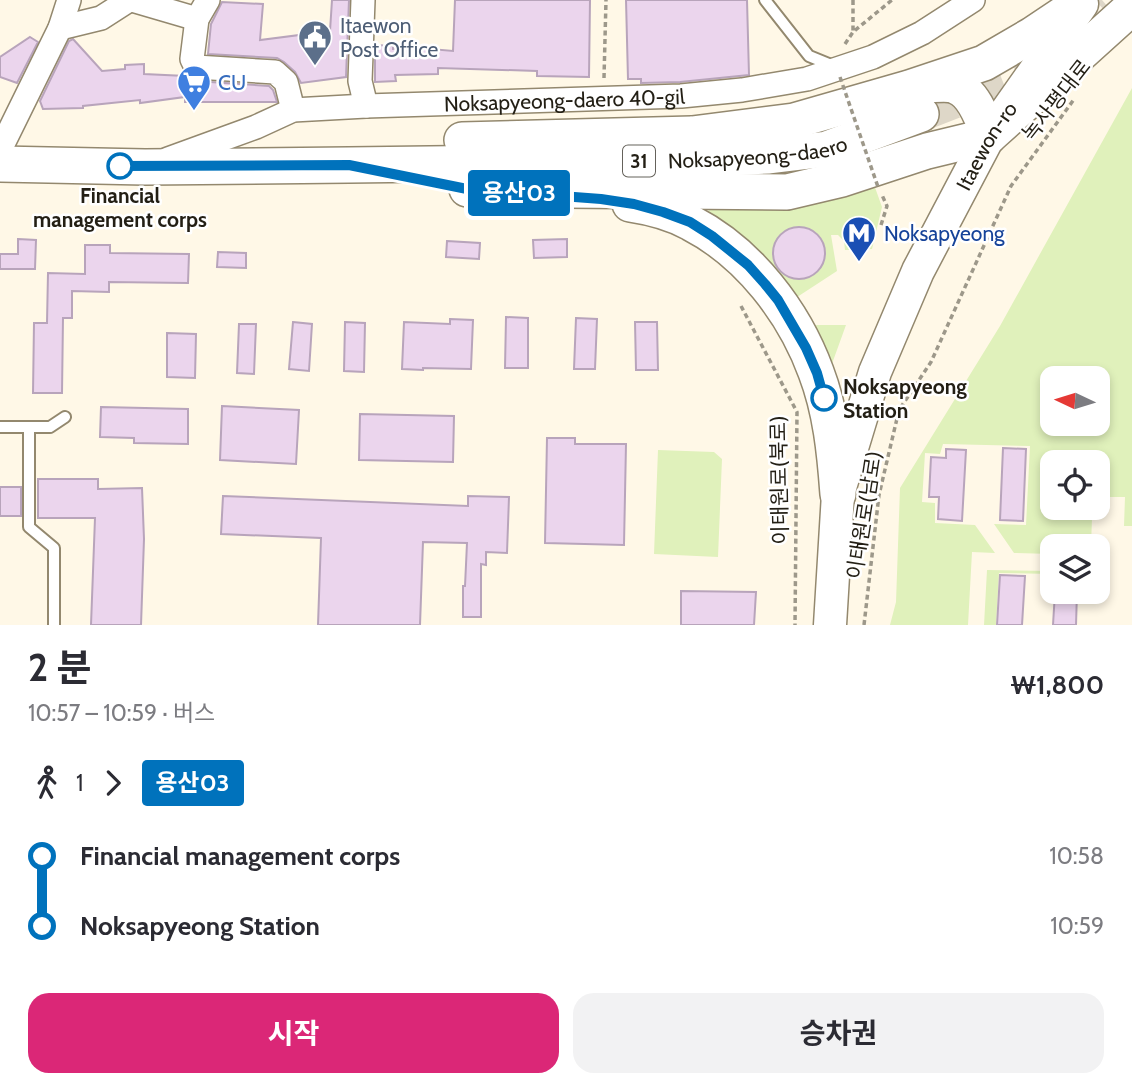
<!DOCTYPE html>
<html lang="ko">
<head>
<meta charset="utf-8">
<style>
	:root { --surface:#fff; --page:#f2f2f3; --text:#2b2b33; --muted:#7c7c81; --accent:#db2777 }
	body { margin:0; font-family:Cabin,"Noto Sans KR",sans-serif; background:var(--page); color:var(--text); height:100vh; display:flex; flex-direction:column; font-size:26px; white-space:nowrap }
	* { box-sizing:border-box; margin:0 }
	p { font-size:23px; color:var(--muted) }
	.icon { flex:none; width:38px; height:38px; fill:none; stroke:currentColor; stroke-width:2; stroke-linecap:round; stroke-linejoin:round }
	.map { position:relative; height:625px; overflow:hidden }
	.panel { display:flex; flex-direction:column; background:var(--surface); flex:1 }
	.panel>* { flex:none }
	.badge { padding:0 14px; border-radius:5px; font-size:24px; line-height:46px }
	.needle { width:46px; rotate:274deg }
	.buttons { position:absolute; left:1040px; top:366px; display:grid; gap:14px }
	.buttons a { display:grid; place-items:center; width:70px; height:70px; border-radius:14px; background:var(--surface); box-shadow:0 4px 10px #0003; font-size:35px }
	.map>.badge { position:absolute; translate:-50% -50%; box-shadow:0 0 0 4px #fff }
	.legs { display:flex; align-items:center; gap:10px; height:77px; padding:0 28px; font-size:23px }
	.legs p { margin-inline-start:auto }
	.headline { display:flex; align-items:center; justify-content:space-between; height:119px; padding:0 28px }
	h1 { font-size:38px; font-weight:700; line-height:52px }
	.cta { display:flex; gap:14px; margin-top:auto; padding:14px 28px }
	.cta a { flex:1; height:80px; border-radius:21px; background:var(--accent); color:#fff; font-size:28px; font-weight:700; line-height:80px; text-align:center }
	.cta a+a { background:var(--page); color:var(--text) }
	ul { padding:0 28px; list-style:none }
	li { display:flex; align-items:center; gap:24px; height:70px; font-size:26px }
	li i { display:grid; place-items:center; width:10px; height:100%; margin:0 9px; background:currentColor }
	li i::after { content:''; width:18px; height:18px; margin:-9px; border:5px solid; border-radius:50%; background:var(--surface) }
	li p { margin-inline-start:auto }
	li:first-child i { background:linear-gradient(#0000 50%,currentColor 0) }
	li:last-child i { background:linear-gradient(currentColor 50%,#0000 0) }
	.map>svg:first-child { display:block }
	.green { fill:#e0f1bb; fill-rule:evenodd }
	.building { fill:#ebd5ed; stroke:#b8a4bb; stroke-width:2 }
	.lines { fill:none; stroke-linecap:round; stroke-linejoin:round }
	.primary-tunnel { stroke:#ded7c8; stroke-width:35; stroke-dasharray:35 18; stroke-linecap:butt }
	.service-casing { stroke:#93886e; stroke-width:14 }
	.minor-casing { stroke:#93886e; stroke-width:26 }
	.secondary-casing { stroke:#93886e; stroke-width:35 }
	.primary-casing { stroke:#93886e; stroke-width:38 }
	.path { stroke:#9d988a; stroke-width:3.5; stroke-dasharray:5 3.5; stroke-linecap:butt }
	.service { stroke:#fff; stroke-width:10 }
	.minor { stroke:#fff; stroke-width:23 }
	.secondary { stroke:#fff; stroke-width:32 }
	.primary { stroke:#fff; stroke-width:35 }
	.path-bridge { stroke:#9d988a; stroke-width:3.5; stroke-dasharray:5 3.5; stroke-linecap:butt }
	.line-1-casing { stroke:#fff; stroke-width:16 }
	.line-1 { stroke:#0072bc; stroke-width:10 }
	.stop-1-dot { fill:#fff; stroke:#0072bc; stroke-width:3.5 }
	.labels { text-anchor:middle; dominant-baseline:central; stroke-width:5; stroke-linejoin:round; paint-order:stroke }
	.shield { fill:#fff; stroke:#65625b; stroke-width:2 }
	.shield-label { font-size:19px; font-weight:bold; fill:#231f15 }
	.service-label { font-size:21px; fill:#4e5e75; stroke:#fff; text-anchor:start }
	.shop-label { font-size:21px; fill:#366cbe; stroke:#fff; text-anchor:start }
	.street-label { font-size:21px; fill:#231f15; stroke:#fff }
	.stop-label { font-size:21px; font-weight:bold; fill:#231f15; stroke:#fff }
	.transit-label { font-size:21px; fill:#164399; stroke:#fff; text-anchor:start }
</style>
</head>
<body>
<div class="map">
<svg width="1132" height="625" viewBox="0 0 1132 625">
	<rect width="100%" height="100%" fill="#fff8e7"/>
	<path class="green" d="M1132,88V526H1124L1125,497H1107L1108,465H1097V462H1052V508H1058V517L1092,518L1091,546H1052V554L1014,553L994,524L1026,525L1030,446L943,444L940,454L925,453L922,502L935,503V523L975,525L995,553L972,552L968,625H890L896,602L900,488L1000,326ZM1097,378V424H1052V378Z
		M872,179L882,207L872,249L845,250L844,241L838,235H831L837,271L788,303L705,214L711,208Z
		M817,325H846L829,372L796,328Z
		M658,450L714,452L722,459L718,557L654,554Z
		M987,570L1052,571V574L999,573L996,625H984Z"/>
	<path class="building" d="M332,0H349L346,77L301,83L295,72L284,62L277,58L208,54L211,24L222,2L263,4L260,40L330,31Z
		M455,0H590L589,77L537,76V71L438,68V74L395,75L396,81L375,82V45L393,46V49L419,48L453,51Z
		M626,0H747L749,75L680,82L641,83V79H628Z
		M30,37L38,42L17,83L0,77V57Z
		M73,39L102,71L125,69V65L144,64V74L186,76L195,81L269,86L273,90L277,102H185V97L140,103V100L83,106V108L43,109L40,101L69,41Z
		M773 253a26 26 0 1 1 52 0a26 26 0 1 1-52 0Z
		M18,239L36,240L35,269H0V254H18Z
		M567,239V257L534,258L533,240Z
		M447,241L480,243L479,259L446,257Z
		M85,245H110V253L189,254L188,283L109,282V292L72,291V318H63L62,393H33L34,323H47L48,273L85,274Z
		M218,252L246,253V268L217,267Z
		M506,317L528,318V368H505Z
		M576,318L597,319L595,369H574Z
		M450,319L473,320L471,369L423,368V370L402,369L404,322L450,324Z
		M293,322L312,324L309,371L289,369Z
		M345,322L365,323L364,372L344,371Z
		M635,322H657L658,370H636Z
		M239,324H256L254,374L237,373Z
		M167,333L196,334L195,378L167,377Z
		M222,406L299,410L296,464L220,460Z
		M101,407L188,409V444L134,443V438L100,437Z
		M360,414L454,416L453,462L359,460Z
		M547,438H575V444H626L624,545L545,543Z
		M1003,448L1026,449L1023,521L1000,520Z
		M946,449L966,450L962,521L938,519L939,497H929L931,457L946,458Z
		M38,479H98V489L142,488L144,539L141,625H91L95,518H38Z
		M0,487H21V516H0Z
		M223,496L468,506V496L509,497L507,553L486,552V565L481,564V617H463V586H465L467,543L423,542L420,625H318L321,538L221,534Z
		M1000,575L1025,576L1022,625H997Z
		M681,591L756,592L754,625H681Z
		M1055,592H1077L1076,625H1053Z"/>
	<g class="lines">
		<path class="primary-tunnel" d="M921,114L1011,79L1102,0"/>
		<g class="service-casing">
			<path id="service" d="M765,0L809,56L831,65V70
				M0,427H50L65,417
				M29,427V527L54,548V625"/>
		</g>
		<g class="minor-casing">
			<g id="minor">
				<path d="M132,0L197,19"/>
				<path d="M208,0L197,19L192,59L196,67L275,72L286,82L293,110"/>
				<path d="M363,0L360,81L366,106"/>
				<path d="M60,28L101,18L129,0"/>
				<path d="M0,150L60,28L69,0"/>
				<path id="s1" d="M168,159L256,127L293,110L366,106L681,96L742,90L807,79L873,57L922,33L973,0"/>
			</g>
		</g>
		<g class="secondary-casing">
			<g id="secondary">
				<path id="s2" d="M830,625L838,494L875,372L918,271L989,136L1082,4"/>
			</g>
		</g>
		<g class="primary-casing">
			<g id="primary">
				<path d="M922,85C930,85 948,83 955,86C974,92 983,120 989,136"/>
				<path d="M462,140L692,134L794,121L909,88L984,63L1032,35L1065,13L1076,0"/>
				<path id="s3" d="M0,164L145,167L349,165L657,161L769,156L827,149L921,114"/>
				<path d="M467,189L787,192L842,179L927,151L989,136L1132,7"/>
				<path d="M630,204C650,207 673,213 691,223C749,253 794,312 816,372C831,411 835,453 838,494"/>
			</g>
		</g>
		<path class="path" d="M853,0V32
			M845,44L853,32L892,0
			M604,78L606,0
			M881,225L887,206L882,195
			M741,306L797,412L795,625
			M864,625L879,495L899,410L931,362L1011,186L1075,98"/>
		<use href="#service" class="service"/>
		<use href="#minor" class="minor"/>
		<use href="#secondary" class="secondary"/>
		<use href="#primary" class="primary"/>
		<path class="path-bridge" d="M840,77L878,187"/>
	</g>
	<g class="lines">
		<g class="line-1-casing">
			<path id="line-1" d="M120,166L349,165L467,189L601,199L634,204L663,212L690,222L712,236L748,265L765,284L778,300L806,348L817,373L824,398"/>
		</g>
		<use href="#line-1" class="line-1"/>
	</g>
	<defs>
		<g id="civic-pin" transform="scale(1.75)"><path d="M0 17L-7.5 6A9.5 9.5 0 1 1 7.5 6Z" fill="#5c6f8a" stroke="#fff"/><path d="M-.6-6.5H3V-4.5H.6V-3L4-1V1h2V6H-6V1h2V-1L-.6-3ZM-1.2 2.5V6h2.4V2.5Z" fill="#fff"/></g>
		<g id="supermarket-pin" transform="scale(1.75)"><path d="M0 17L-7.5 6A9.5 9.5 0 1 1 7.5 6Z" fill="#3f7fe0" stroke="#fff"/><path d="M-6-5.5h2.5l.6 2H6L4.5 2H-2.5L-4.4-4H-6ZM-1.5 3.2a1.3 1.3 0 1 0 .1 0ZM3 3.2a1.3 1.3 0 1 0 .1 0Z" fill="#fff"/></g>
		<g id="metro-pin" transform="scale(1.75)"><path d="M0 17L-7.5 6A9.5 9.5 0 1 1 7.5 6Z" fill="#1a4fb4" stroke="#fff"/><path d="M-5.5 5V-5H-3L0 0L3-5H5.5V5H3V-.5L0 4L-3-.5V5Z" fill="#fff"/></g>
	</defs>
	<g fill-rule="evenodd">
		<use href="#civic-pin" x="315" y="37"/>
		<use href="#supermarket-pin" x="194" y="82"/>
		<use href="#metro-pin" x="859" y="233"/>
	</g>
	<g class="stop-1-dot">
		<circle cx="120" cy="166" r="12"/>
		<circle cx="824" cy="398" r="12"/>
	</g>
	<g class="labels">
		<rect class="shield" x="623" y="145.5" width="32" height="31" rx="5"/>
		<g class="shield-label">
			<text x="639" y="161">31</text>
		</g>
		<g class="service-label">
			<text x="340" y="25">Itaewon<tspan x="340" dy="24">Post Office</tspan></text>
		</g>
		<g class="shop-label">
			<text x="218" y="82">CU</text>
		</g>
		<g class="street-label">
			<text stroke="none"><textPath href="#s1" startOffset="406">Noksapyeong-daero 40-gil</textPath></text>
			<text transform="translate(1056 100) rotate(-52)">녹사평대로</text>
			<text stroke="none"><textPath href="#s2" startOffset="511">Itaewon-ro</textPath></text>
			<text stroke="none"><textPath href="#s3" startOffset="758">Noksapyeong-daero</textPath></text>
			<text transform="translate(779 480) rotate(-91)">이태원로(북로)</text>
			<text transform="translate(864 515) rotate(-81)">이태원로(남로)</text>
		</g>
		<g class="stop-label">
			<text x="120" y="195">Financial<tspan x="120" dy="24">management corps</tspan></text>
			<text x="843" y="386" text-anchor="start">Noksapyeong<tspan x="843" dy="24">Station</tspan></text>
		</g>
		<g class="transit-label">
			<text x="884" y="233">Noksapyeong</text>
		</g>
	</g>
</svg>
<div class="buttons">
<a><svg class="needle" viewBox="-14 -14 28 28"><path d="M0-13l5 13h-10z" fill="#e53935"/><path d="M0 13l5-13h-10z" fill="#7c7c81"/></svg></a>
<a><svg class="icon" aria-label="locate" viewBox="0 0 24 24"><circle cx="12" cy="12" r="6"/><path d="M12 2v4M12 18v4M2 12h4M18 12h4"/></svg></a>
<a><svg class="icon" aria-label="layers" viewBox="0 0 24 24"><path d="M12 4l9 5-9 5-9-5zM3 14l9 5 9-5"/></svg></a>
</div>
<b class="badge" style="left:519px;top:193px;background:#0072bc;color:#fff">용산03</b>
</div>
<section class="panel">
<div class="headline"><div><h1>2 분</h1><p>10:57 – 10:59 · 버스</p></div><b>₩1,800</b></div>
<div class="legs"><svg class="icon" aria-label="walk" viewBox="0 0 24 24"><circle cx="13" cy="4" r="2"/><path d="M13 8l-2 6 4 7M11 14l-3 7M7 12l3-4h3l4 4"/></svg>1<svg class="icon" aria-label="forward" viewBox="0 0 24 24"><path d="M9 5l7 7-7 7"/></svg><b class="badge" style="background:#0072bc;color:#fff">용산03</b></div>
<ul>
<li><i style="color:#0072bc"></i><b>Financial management corps</b><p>10:58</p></li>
<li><i style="color:#0072bc"></i><b>Noksapyeong Station</b><p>10:59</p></li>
</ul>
<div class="cta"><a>시작</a><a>승차권</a></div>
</section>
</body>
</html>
